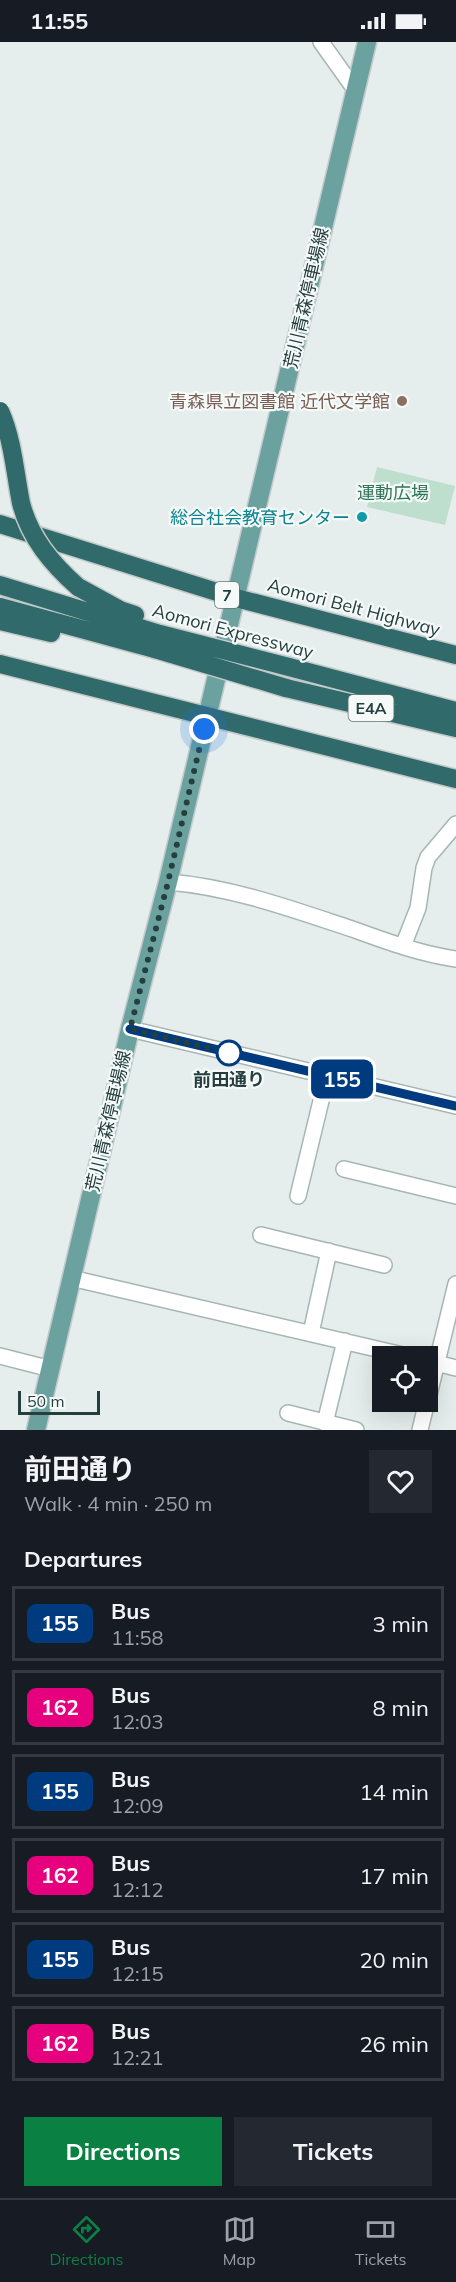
<!DOCTYPE html>
<html lang="en">
<head>
<meta charset="utf-8">
<style>
	:root { --surface:#171b24; --page:#242831; --text:#f1f3f6; --muted:#9ea1a6; --line:#363941; --accent:#0b8043 }
	body { margin:0; font-family:Mulish,"Noto Sans JP",sans-serif; background:var(--page); color:var(--text); height:100vh; display:flex; flex-direction:column; font-size:22px; white-space:nowrap }
	* { box-sizing:border-box; margin:0 }
	p { font-size:20px; color:var(--muted) }
	.icon { flex:none; width:33px; height:33px; fill:none; stroke:currentColor; stroke-width:2; stroke-linecap:round; stroke-linejoin:round }
	.map { position:relative; height:1388px; overflow:hidden }
	.panel { display:flex; flex-direction:column; background:var(--surface); flex:1 }
	.panel>* { flex:none }
	.badge { padding:0 12px; border-radius:9px; font-size:21px; line-height:39px }
	.controls { position:absolute; left:372px; top:1304px; display:grid; gap:12px }
	.controls a { display:grid; place-items:center; width:66px; height:66px; border-radius:0px; background:var(--surface); box-shadow:0 6px 24px #0002; font-size:30px }
	.scale { position:absolute; left:18px; bottom:15px; width:82px; box-sizing:border-box; padding-left:6px; border:3px solid #243f3e; border-top:0; font-size:16px; line-height:21px; white-space:nowrap; color:#243f3e; -webkit-text-stroke:4px #f5faf9; paint-order:stroke }
	.you { position:absolute; width:30px; height:30px; margin:-15px; border:4px solid #fff; border-radius:50%; background:#1a73e8; box-shadow:0 0 0 9px #1a73e833 }
	.map>.badge { position:absolute; translate:-50% -50%; box-shadow:0 0 0 3px #fff }
	h2 { padding:0 24px; font-size:22px; line-height:54px }
	.round { display:grid; place-items:center; flex:none; width:63px; height:63px; border-radius:0px; background:var(--page) }
	.summary { display:flex; align-items:center; justify-content:space-between; height:102px; padding:0 24px }
	h1 { font-size:28px; font-weight:700; line-height:45px }
	.action { display:flex; gap:12px; margin-top:auto; padding:12px 24px }
	.action a { flex:1; height:69px; border-radius:0px; background:var(--accent); color:#fff; font-size:24px; font-weight:700; line-height:69px; text-align:center }
	.action a+a { background:var(--page); color:var(--text) }
	ul { padding:0; list-style:none }
	li { display:flex; align-items:center; gap:18px; height:75px; margin:0 12px 9px; padding:0 12px; border:3px solid var(--line); border-radius:0px }
	li div { flex:1 }
	li b { display:block; font-size:22px }
	li em { font-style:normal }
	li .badge { min-width:66px; font-weight:700; text-align:center }
	.status { display:flex; justify-content:space-between; align-items:center; height:42px; padding:0 30px; background:var(--surface); direction:ltr }
	.status svg { height:16px; fill:currentColor }
	.dock { display:flex; justify-content:space-around; align-items:center; height:84px; border-top:2px solid var(--line); background:var(--surface); font-size:16px; color:var(--muted) }
	.dock a { display:grid; justify-items:center; gap:3px }
	.dock .selected { color:var(--accent) }
	.map>svg:first-child { display:block }
	.green { fill:#bedece }
	.lines { fill:none; stroke-linecap:round; stroke-linejoin:round }
	.minor-casing { stroke:#a7b6b4; stroke-width:18 }
	.major-casing { stroke:#c2c9c9; stroke-width:21 }
	.highway-casing { stroke:#c2c9c9; stroke-width:21 }
	.minor { stroke:#fff; stroke-width:15 }
	.major { stroke:#6ba2a0; stroke-width:18 }
	.highway { stroke:#316a6b; stroke-width:18 }
	.highway-bridge-casing { stroke:#c2c9c9; stroke-width:21; stroke-linecap:butt }
	.highway-bridge { stroke:#316a6b; stroke-width:18 }
	.line-casing { stroke:#fff; stroke-width:14 }
	.line { stroke:#003b80; stroke-width:9 }
	.walk { stroke:#243f3e; stroke-width:6; stroke-dasharray:0 10.8 }
	.education-dot { fill:#8d6e63; stroke:#f5faf9; stroke-width:2 }
	.culture-dot { fill:#0f9aa8; stroke:#f5faf9; stroke-width:2 }
	.stop-dot { fill:#fff; stroke:#003b80; stroke-width:3 }
	.labels { text-anchor:middle; dominant-baseline:central; stroke-width:4.5; stroke-linejoin:round; paint-order:stroke }
	.shield { fill:#f5faf9; stroke:#637776; stroke-width:1.5 }
	.shield-label { font-size:16px; font-weight:bold; fill:#243f3e }
	.street-label { font-size:18px; fill:#243f3e; stroke:#f5faf9 }
	.education-label { font-size:18px; fill:#785e54; stroke:#f5faf9; text-anchor:end }
	.park-label { font-size:18px; fill:#2f755a; stroke:#f5faf9 }
	.culture-label { font-size:18px; fill:#0d838f; stroke:#f5faf9; text-anchor:end }
	.stop-label { font-size:18px; font-weight:bold; fill:#243f3e; stroke:#f5faf9 }
</style>
</head>
<body>
<div class="status"><b>11:55</b><svg viewBox="0 0 49 12"><path d="M0 12V9h3v3zM5 12V6h3v6zM10 12V3h3v9zM15 12V0h3v12zM26 1h20v11H26zM47 4h2v5h-2z"/></svg></div>
<div class="map">
<svg width="456" height="1388" viewBox="0 0 456 1388">
	<rect width="100%" height="100%" fill="#e5eeec"/>
	<path class="green" d="M377,425L455,444L445,483L367,465Z"/>
	<g class="lines">
		<g class="minor-casing">
			<path id="minor" d="M321,0L356,49
				M168,840C232,845 295,868 355,888C388,900 421,912 456,917
				M403,904L418,866L424,826L428,815L456,782
				M130,987L456,1064
				M344,1127L456,1154
				M298,1154L327,1034
				M261,1193L384,1223
				M71,1236L407,1314
				M311,1291L329,1209
				M0,1314L51,1327
				M428,1319L456,1326
				M428,1357L456,1242
				M288,1371L356,1388
				M325,1381L345,1299
				M420,1388L427,1359"/>
		</g>
		<g class="major-casing">
			<path id="major" d="M36,1388L130,987L168,840L367,0"/>
		</g>
		<g class="highway-casing">
			<path id="highway" d="M0,482L236,556L456,613
				M0,543L160,592
				M78,545L120,568L135,573
				M0,565L155,607
				M0,579L51,591
				M0,622L456,737
				M289,625L456,669
				M286,646L456,686"/>
		</g>
		<use href="#minor" class="minor"/>
		<use href="#major" class="major"/>
		<use href="#highway" class="highway"/>
		<g class="highway-bridge-casing">
			<path id="highway-bridge" d="M0,369C13,398 15,431 21,461C30,496 52,522 78,545
				M160,592L289,625
				M155,607L286,646"/>
		</g>
		<use href="#highway-bridge" class="highway-bridge"/>
	</g>
	<g class="lines">
		<g class="line-casing">
			<path id="line" d="M130,987L456,1064"/>
		</g>
		<use href="#line" class="line"/>
		<path class="walk" d="M204,687L168,840L130,987L229,1011"/>
	</g>
	<circle class="education-dot" cx="402" cy="359" r="6"/>
	<circle class="culture-dot" cx="362" cy="475" r="6"/>
	<circle class="stop-dot" cx="229" cy="1011" r="12"/>
	<g class="labels">
		<g class="shield">
			<rect x="215" y="540" width="24" height="26" rx="4.5"/>
			<rect x="348.5" y="653" width="45" height="26" rx="4.5"/>
		</g>
		<g class="shield-label">
			<text x="227" y="553">7</text>
			<text x="371" y="666">E4A</text>
		</g>
		<g class="street-label">
			<text transform="translate(306 256) rotate(-77)">荒川青森停車場線</text>
			<text transform="translate(354 565) rotate(15)">Aomori Belt Highway</text>
			<text transform="translate(233 589) rotate(15)">Aomori Expressway</text>
			<text transform="translate(108 1079) rotate(-77)">荒川青森停車場線</text>
		</g>
		<g class="education-label">
			<text x="390" y="359">青森県立図書館 近代文学館</text>
		</g>
		<g class="park-label">
			<text x="393" y="450">運動広場</text>
		</g>
		<g class="culture-label">
			<text x="350" y="475">総合社会教育センター</text>
		</g>
		<g class="stop-label">
			<text x="229" y="1037">前田通り</text>
		</g>
	</g>
</svg>
<div class="controls">
<a><svg class="icon" aria-label="locate" viewBox="0 0 24 24"><circle cx="12" cy="12" r="6"/><path d="M12 2v4M12 18v4M2 12h4M18 12h4"/></svg></a>
</div>
<div class="scale">50 m</div>
<div class="you" style="left:204px;top:687px"></div>
<b class="badge" style="left:342px;top:1037px;background:#003b80;color:#fff">155</b>
</div>
<section class="panel">
<div class="summary"><div><h1>前田通り</h1><p>Walk · 4 min · 250 m</p></div><a class="round"><svg class="icon" aria-label="heart" viewBox="0 0 24 24"><path d="M12 20l-8-8c-3-5 5-10 8-4 3-6 11-1 8 4z"/></svg></a></div>
<h2>Departures</h2>
<ul>
<li><span class="badge" style="background:#003b80;color:#fff">155</span><div><b>Bus</b><p>11:58</p></div><em>3 min</em></li>
<li><span class="badge" style="background:#e6007e;color:#fff">162</span><div><b>Bus</b><p>12:03</p></div><em>8 min</em></li>
<li><span class="badge" style="background:#003b80;color:#fff">155</span><div><b>Bus</b><p>12:09</p></div><em>14 min</em></li>
<li><span class="badge" style="background:#e6007e;color:#fff">162</span><div><b>Bus</b><p>12:12</p></div><em>17 min</em></li>
<li><span class="badge" style="background:#003b80;color:#fff">155</span><div><b>Bus</b><p>12:15</p></div><em>20 min</em></li>
<li><span class="badge" style="background:#e6007e;color:#fff">162</span><div><b>Bus</b><p>12:21</p></div><em>26 min</em></li>
</ul>
<div class="action"><a>Directions</a><a>Tickets</a></div>
</section>
<nav class="dock">
<a class="selected"><svg class="icon" aria-label="directions" viewBox="0 0 24 24"><path d="M12 3l9 9-9 9-9-9zM9 14v-3h6M13 9l2 2-2 2"/></svg>Directions</a>
<a><svg class="icon" aria-label="map" viewBox="0 0 24 24"><path d="M3 6l6-2 6 2 6-2v14l-6 2-6-2-6 2zM9 4v14M15 6v14"/></svg>Map</a>
<a><svg class="icon" aria-label="tickets" viewBox="0 0 24 24"><path d="M3 7h18v10H3zM15 7v10"/></svg>Tickets</a>
</nav>
</body>
</html>
